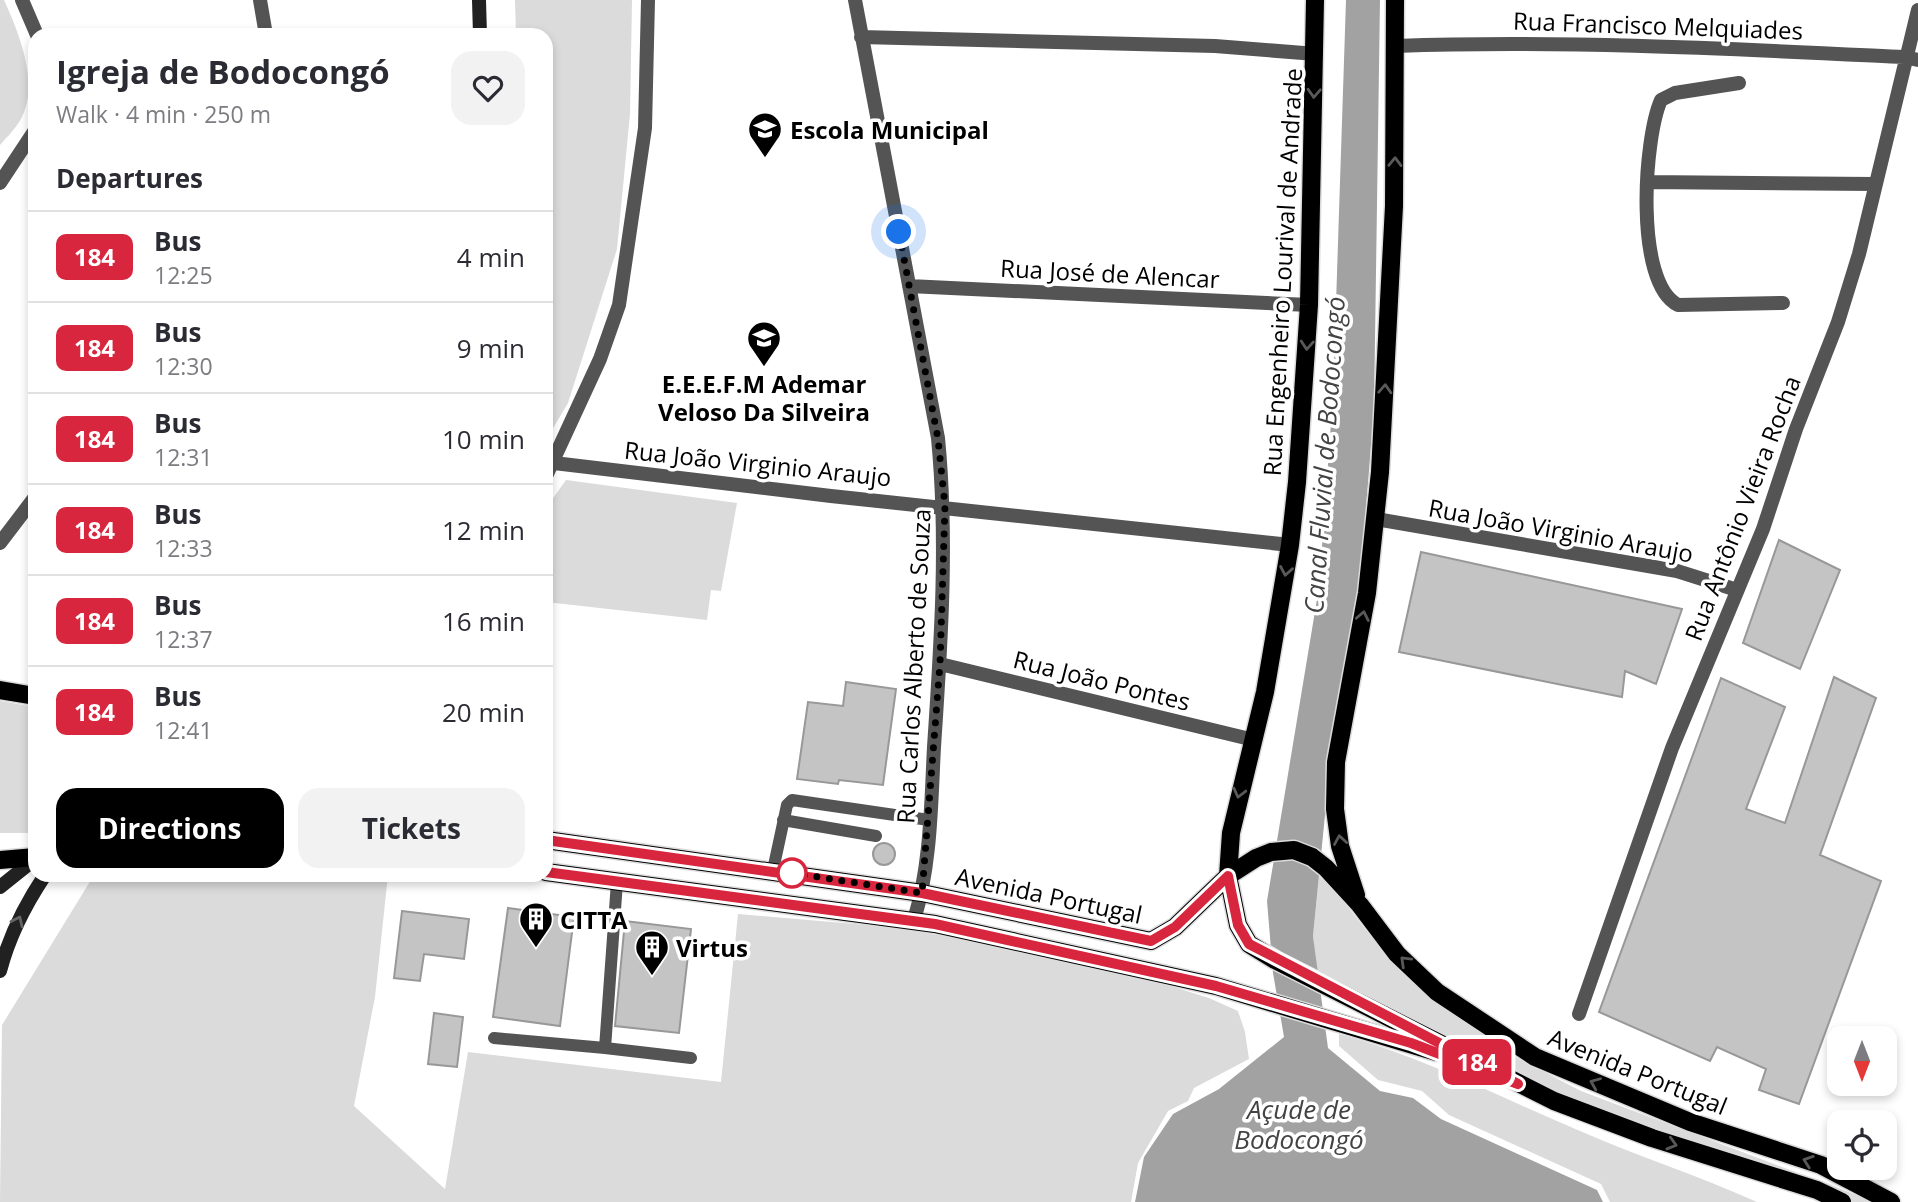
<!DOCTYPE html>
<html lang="en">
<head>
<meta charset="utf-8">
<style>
	:root { --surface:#fff; --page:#f2f2f3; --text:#2b2b33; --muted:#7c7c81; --line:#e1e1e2; --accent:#000 }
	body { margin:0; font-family:"Open Sans",sans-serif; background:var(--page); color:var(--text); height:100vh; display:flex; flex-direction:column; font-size:26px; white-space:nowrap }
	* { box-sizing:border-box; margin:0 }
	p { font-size:23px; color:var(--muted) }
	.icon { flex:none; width:38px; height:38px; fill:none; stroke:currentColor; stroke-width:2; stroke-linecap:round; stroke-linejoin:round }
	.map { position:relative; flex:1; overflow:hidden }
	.side { position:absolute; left:28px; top:28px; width:525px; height:854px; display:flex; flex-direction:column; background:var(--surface); border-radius:21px; box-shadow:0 4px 10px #0003 }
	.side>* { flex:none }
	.badge { padding:0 14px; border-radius:10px; font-size:24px; line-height:46px }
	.needle { width:46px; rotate:180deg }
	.buttons { position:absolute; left:1827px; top:1026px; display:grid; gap:14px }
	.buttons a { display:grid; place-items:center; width:70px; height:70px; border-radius:14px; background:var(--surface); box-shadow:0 4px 10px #0003; font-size:35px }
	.you { position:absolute; width:35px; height:35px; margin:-18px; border:5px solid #fff; border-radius:50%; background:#1a73e8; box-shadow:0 0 0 10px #1a73e833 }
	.map>.badge { position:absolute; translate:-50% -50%; box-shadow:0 0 0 4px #fff }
	h2 { padding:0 28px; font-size:26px; line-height:63px }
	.round { display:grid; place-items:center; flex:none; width:74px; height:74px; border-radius:21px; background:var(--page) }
	.headline { display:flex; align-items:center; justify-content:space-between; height:119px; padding:0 28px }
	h1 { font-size:33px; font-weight:700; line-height:52px }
	.button { display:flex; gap:14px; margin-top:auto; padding:14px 28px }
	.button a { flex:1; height:80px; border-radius:21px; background:var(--accent); color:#fff; font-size:28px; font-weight:700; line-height:80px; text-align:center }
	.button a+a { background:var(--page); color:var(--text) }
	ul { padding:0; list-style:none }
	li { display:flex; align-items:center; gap:21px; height:91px; padding:0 28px; border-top:2px solid var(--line) }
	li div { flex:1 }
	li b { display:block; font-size:26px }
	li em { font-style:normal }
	li .badge { min-width:77px; font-weight:700; text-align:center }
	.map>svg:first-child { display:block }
	.green { fill:#dbdbdb }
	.water { fill:#a2a2a2 }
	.building { fill:#c4c4c4; stroke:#989898; stroke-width:2 }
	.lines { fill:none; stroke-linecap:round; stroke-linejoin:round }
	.primary-casing { stroke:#dbdbdb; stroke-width:21 }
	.lane { stroke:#545454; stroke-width:12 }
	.street { stroke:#545454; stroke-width:14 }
	.secondary { stroke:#212121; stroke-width:14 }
	.primary { stroke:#000; stroke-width:18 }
	.oneway { stroke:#595959 }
	.oneway2 { stroke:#646464 }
	.line-casing { stroke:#fff; stroke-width:16 }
	.line { stroke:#d7263d; stroke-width:10 }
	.walk { stroke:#000; stroke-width:7; stroke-dasharray:0 12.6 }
	.stop-dot { fill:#fff; stroke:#d7263d; stroke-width:3.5 }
	.labels { text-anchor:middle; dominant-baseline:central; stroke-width:7; stroke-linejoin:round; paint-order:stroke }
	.street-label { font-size:24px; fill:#000; stroke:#fff }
	.poi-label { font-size:24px; font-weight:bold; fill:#000; stroke:#fff; text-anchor:start }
	.water-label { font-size:26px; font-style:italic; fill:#434343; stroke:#fff }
</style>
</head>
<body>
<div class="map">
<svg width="1918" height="1202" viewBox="0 0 1918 1202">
	<rect width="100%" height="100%" fill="#fff"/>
	<path class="green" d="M0,0H4C19,33 40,84 21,119C16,128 7,137 0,145Z
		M515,0H632L630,114L617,249L568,403L546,440V35H516Z
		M566,480L737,503L721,591L711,590L707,620L546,602V508Z
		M0,701L35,707L33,833H0Z
		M94,875H388L375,997L354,1106L445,1189L468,1052L721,1082L738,914L890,927L997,945L1164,984L1209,998L1238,1011L1245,1032L1249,1059L1194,1088L1188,1101L1168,1111L1138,1163L1131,1202H0L2,1025Z
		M1319,876L1334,889L1372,938L1421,989L1517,1058L1581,1091L1875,1202H1853L1602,1116L1317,970L1313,936Z
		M1339,1034C1421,1056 1495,1095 1573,1128C1634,1155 1697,1175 1757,1202H1610L1601,1184L1449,1115L1422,1091L1378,1080L1339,1046Z"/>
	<path class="water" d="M1346,0H1380L1374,408L1359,596L1325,815L1313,936L1328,1048L1380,1091L1413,1098L1441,1119L1597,1190L1603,1202H1135L1144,1157L1173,1114L1219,1089L1284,1037L1273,973L1267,901L1319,587L1333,395Z"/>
	<path class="building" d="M1779,540L1840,570L1800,669L1743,643Z
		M1421,552L1682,609L1656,684L1625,671L1622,697L1399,652Z
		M1834,677L1876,698L1820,855L1881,881L1799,1104L1759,1090L1766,1069L1717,1047L1710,1061L1599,1012L1721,678L1785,707L1746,809L1785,823Z
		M846,682L896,689L883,785L839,780L838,784L797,779L808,702L843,706Z
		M873 854a11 11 0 1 1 22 0a11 11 0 1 1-22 0Z
		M508,908L574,917L560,1026L493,1017Z
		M402,911L469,919L464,959L424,954L420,981L394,978Z
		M625,921L691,929L679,1033L615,1026Z
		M434,1013L463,1017L457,1067L428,1064Z"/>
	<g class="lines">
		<g class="primary-casing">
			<path id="primary" d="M1315,0L1309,305L1297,482L1290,545L1265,692L1231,833L1228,876L1238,925L1249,944L1275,960L1554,1101L1652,1138L1817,1190L1842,1202
				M0,690L35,696
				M546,840L922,893L1151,941L1175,927L1228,876L1256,858L1271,852L1294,850L1312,857L1326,868L1360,905L1397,954L1437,992L1535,1057L1690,1122L1821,1165L1891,1202
				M0,860L35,857
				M546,872L935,924L1216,986L1436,1052
				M1356,895L1340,846L1335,809L1336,762L1367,593L1380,472L1394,206L1395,0"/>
		</g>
		<path class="lane" d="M783,820L876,836
			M773,870L787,805L792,800L929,820
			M494,1038L605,1048L617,882
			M605,1048L691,1058"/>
		<path class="street" d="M22,0L37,35
			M260,0L266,35
			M855,0L938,438C948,541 941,643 934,747C931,804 931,865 914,920
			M861,37L1215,46L1316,54
			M1396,46C1566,40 1735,49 1904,57L1918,60
			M1739,83L1675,93L1661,100C1644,138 1634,283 1678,305L1783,303
			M1647,182L1875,184
			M0,183L35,130
			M909,286L1309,305
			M554,463L831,496L1290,545
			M546,476L600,359L619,305L645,128L648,0
			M1376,519L1677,571L1737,590
			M0,543L35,497
			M940,664L1254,740
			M1579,1014L1672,748L1763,529L1796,429L1838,322L1859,254L1918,10"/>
		<path class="secondary" d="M479,0L480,35
			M0,887L35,859
			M0,971C9,936 25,905 45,875"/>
		<use href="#primary" class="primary"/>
	</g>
	<defs><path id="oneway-chevron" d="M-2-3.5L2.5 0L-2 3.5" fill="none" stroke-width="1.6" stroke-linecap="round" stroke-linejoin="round" transform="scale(1.75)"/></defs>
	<g class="oneway">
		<use href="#oneway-chevron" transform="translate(1314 93) rotate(93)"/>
		<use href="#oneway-chevron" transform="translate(1395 162) rotate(-89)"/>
		<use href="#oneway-chevron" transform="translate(1307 345) rotate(94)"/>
		<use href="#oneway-chevron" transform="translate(1385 389) rotate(-87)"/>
		<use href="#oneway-chevron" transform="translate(1286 571) rotate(100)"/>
		<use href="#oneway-chevron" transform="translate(1363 616) rotate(-79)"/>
		<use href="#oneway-chevron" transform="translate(1239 793) rotate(104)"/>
		<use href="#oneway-chevron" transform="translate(1340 840) rotate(-99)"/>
		<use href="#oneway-chevron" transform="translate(1405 961) rotate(-136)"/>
		<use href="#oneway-chevron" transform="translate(1595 1083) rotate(-157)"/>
		<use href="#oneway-chevron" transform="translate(1672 1144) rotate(16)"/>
		<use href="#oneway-chevron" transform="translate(1808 1161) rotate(-161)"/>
	</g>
	<use class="oneway2" href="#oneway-chevron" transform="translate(18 921) rotate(-65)"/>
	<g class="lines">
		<g class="line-casing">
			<path id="line" d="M546,840L922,893L1151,941L1175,927L1228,876L1238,925L1249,944L1518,1084L1411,1043L1216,986L935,924L546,872"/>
		</g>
		<use href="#line" class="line"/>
		<path class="walk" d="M792,873L922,893L940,664L945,506L938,439L899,232"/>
	</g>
	<defs>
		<g id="school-pin" transform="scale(1.75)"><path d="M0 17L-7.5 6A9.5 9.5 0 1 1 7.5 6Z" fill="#000" stroke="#fff"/><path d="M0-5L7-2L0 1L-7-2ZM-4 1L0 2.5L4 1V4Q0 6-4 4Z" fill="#fff"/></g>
		<g id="building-pin" transform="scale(1.75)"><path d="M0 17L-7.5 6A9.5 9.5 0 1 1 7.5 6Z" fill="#000" stroke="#fff"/><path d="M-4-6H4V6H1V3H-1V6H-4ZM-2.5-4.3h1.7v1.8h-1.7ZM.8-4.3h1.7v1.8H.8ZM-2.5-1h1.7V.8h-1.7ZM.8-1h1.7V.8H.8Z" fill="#fff"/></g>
	</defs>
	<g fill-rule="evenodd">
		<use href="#school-pin" x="765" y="129"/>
		<use href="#school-pin" x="764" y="338"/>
		<use href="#building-pin" x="536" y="919"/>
		<use href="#building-pin" x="652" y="947"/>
	</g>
	<circle class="stop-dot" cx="792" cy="873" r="14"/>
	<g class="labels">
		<g class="street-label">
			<text transform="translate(1658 25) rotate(2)">Rua Francisco Melquiades</text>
			<text transform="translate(1282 272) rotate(-87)">Rua Engenheiro Lourival de Andrade</text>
			<text transform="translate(1110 273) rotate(3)">Rua José de Alencar</text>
			<text transform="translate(758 463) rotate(6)">Rua João Virginio Araujo</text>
			<text transform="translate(1742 508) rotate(-69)">Rua Antônio Vieira Rocha</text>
			<text transform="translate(1561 530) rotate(10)">Rua João Virginio Araujo</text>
			<text transform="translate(913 666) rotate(-87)">Rua Carlos Alberto de Souza</text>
			<text transform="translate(1102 680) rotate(14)">Rua João Pontes</text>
			<text transform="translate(1049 895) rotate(12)">Avenida Portugal</text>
			<text transform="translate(1638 1071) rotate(22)">Avenida Portugal</text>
		</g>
		<g class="poi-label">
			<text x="790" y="129">Escola Municipal</text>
			<text x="764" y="383" text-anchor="middle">E.E.E.F.M Ademar<tspan x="764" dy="28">Veloso Da Silveira</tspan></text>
			<text x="560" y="919">CITTA</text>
			<text x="676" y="947">Virtus</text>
		</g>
		<g class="water-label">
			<text transform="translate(1324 455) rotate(-86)">Canal Fluvial de Bodocongó</text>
			<text x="1299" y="1109">Açude de<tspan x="1299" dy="30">Bodocongó</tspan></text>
		</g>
	</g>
</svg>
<div class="buttons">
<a><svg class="needle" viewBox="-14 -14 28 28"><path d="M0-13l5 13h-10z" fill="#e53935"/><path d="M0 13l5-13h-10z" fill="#7c7c81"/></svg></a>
<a><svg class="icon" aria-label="locate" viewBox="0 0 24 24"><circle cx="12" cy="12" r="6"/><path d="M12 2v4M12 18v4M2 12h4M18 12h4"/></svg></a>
</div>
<div class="you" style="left:899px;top:232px"></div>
<b class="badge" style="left:1477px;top:1062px;background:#d7263d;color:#fff">184</b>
<section class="side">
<div class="headline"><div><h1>Igreja de Bodocongó</h1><p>Walk · 4 min · 250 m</p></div><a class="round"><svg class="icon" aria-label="heart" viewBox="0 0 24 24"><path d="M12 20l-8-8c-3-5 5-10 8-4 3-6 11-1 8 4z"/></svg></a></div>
<h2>Departures</h2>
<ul>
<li><span class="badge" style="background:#d7263d;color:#fff">184</span><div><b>Bus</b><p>12:25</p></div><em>4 min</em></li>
<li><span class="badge" style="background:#d7263d;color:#fff">184</span><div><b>Bus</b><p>12:30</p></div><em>9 min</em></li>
<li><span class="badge" style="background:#d7263d;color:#fff">184</span><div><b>Bus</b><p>12:31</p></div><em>10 min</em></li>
<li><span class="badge" style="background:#d7263d;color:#fff">184</span><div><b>Bus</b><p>12:33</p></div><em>12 min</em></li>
<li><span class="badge" style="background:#d7263d;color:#fff">184</span><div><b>Bus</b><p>12:37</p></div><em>16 min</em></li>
<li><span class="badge" style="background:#d7263d;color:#fff">184</span><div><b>Bus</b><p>12:41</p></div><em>20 min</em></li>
</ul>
<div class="button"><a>Directions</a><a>Tickets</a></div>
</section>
</div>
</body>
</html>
